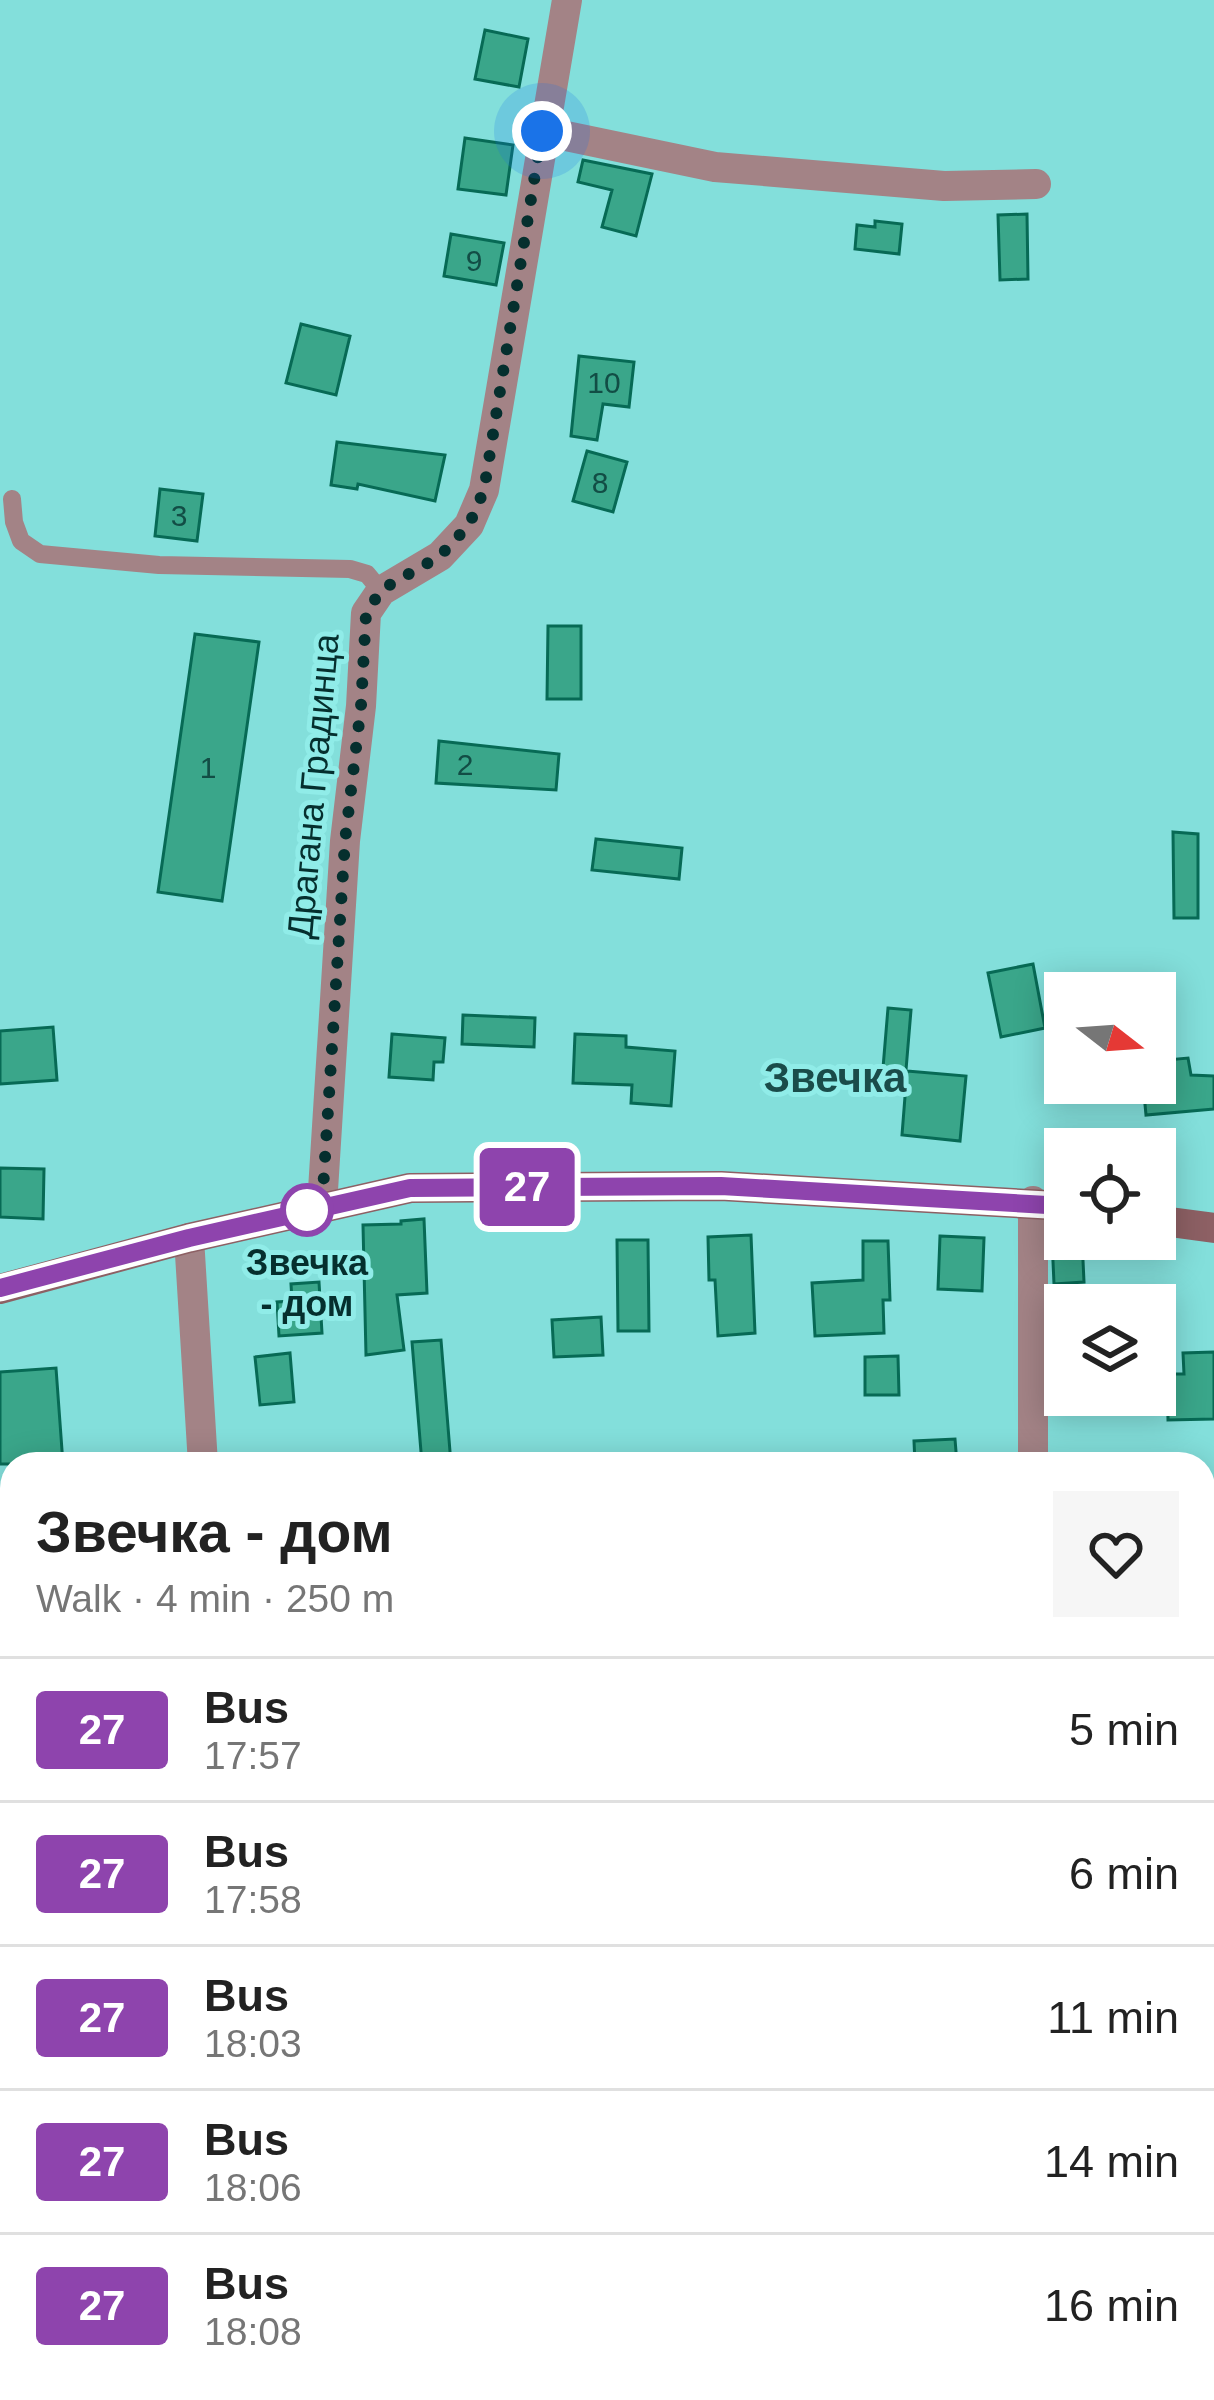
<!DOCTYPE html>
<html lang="en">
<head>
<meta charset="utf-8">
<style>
	:root { --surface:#fff; --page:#f6f6f6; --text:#222; --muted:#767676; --line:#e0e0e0 }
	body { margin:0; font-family:Arial,sans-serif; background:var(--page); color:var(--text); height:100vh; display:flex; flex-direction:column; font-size:45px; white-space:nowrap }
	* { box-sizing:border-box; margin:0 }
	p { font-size:39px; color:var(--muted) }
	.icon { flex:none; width:66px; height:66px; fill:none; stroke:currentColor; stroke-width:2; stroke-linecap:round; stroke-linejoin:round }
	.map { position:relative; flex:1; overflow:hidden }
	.sheet { position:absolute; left:0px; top:1452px; width:1215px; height:948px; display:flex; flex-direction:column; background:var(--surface); border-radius:36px 36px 0 0; box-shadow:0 6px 30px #0003 }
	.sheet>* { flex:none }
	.badge { padding:0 24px; border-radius:9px; font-size:42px; line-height:78px }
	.needle { width:78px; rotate:107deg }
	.controls { position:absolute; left:1044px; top:972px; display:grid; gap:24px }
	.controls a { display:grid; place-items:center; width:132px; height:132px; border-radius:0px; background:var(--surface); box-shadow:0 6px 30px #0003; font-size:60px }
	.you { position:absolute; width:60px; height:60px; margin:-30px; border:9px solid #fff; border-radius:50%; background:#1a73e8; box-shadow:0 0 0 18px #1a73e833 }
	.map>.badge { position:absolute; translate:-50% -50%; box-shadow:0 0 0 6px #fff }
	.round { display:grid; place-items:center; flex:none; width:126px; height:126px; border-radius:0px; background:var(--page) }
	.summary { display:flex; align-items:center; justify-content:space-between; height:204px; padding:0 36px }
	h1 { font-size:57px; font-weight:600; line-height:90px }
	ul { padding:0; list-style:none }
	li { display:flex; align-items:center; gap:36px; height:144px; padding:0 36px; border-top:3px solid var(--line) }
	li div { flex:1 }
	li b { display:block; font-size:45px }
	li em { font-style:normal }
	li .badge { min-width:132px; font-weight:700; text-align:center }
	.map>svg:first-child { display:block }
	.building { fill:#3aa68a; stroke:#076a55; stroke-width:3 }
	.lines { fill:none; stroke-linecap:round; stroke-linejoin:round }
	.path { stroke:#4a8f8d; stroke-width:6; stroke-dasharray:9 9; stroke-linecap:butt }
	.lane { stroke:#a38386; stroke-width:18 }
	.street { stroke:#a38386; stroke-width:30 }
	.secondary { stroke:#8d6064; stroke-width:30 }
	.line-casing { stroke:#fff; stroke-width:27 }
	.line { stroke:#8e44ad; stroke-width:18 }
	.walk { stroke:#052f2e; stroke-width:12; stroke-dasharray:0 21.6 }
	.stop-dot { fill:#fff; stroke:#8e44ad; stroke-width:6 }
	.labels { text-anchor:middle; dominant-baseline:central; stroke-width:10; stroke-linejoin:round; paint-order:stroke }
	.number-label { font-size:30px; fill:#124d45 }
	.street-label { font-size:36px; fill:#052f2e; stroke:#90ece8 }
	.stop-label { font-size:36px; font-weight:bold; fill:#052f2e; stroke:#90ece8 }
	.quarter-label { font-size:42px; font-weight:bold; fill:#1a4c4a; stroke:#90ece8 }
</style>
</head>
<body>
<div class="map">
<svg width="1214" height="2400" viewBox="0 0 1214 2400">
	<rect width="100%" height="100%" fill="#83dfdb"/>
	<path class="building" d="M485,30L528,39L519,87L475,79Z
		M465,138L513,145L506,195L458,189Z
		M583,160L652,174L636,236L602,227L612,190L578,182Z
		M1027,214L1028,279L1000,280L998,215Z
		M875,221L902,224L899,254L855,249L857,225L875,227Z
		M451,234L504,243L496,285L444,276Z
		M301,324L350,336L336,395L286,383Z
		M579,356L634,362L629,407L603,404L597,440L571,436Z
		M337,442L445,455L435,501L358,484L357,489L331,485Z
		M587,451L627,462L613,512L573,501Z
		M160,489L203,494L197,541L155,536Z
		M548,626H581V699H547Z
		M195,634L259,642L222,901L158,892Z
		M439,741L559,754L556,790L436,783Z
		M1173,832L1198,834V918H1174Z
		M596,839L682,848L679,879L592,870Z
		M1033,964L1045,1028L1001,1037L988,973Z
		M888,1008L911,1010L905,1082L882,1080Z
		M463,1015L535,1018L534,1047L462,1044Z
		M53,1027L57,1080L0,1084V1031Z
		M392,1034L445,1038L443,1062H434L433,1080L389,1077Z
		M575,1034L626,1036V1047L675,1051L671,1106L631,1103L632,1085L573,1083Z
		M1188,1058L1191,1075L1214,1076V1109L1146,1115L1143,1083H1155V1061Z
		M907,1071L966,1076L960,1141L902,1135Z
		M0,1168L44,1169L43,1219L0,1217Z
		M424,1219L427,1293L397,1295L404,1350L366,1355L363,1225L401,1224V1221Z
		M751,1235L755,1333L718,1336L715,1280H709L708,1237Z
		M940,1236L984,1238L982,1291L938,1289Z
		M1052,1239H1082L1084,1282L1054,1284Z
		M617,1240H648L649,1331H618Z
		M863,1241H888L890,1300H883L884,1333L815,1336L812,1283L863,1280Z
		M319,1282L322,1333L279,1336L277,1302L292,1301L291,1284Z
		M601,1317L603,1355L554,1357L552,1320Z
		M441,1340L451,1464H422L412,1342Z
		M1214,1352V1419L1168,1420L1167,1374H1184L1183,1353Z
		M290,1353L294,1402L260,1405L255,1357Z
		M898,1356L899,1395H865V1357Z
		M56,1368L63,1464H0V1372Z
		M955,1439L957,1464H915L914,1441Z"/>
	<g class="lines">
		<path class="path" d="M1203,2092H1214"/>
		<path class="lane" d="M12,499L14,522L21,541L40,554L159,565L350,569L367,574L381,591"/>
		<path class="street" d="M542,131L715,167L944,186L1036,184
			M1033,1201V1464
			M322,1206L345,841L361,706L366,613L381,591L440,556L469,525L484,490L567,0
			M189,1238L203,1464
			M0,2197L12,2194"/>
		<path class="secondary" d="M1155,1220L1214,1228
			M0,1289L189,1238L410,1188L721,1186L1065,1206"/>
	</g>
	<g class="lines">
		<g class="line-casing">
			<path id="line" d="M0,1288L189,1238L410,1188L721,1186L1065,1206"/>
		</g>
		<use href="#line" class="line"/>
		<path class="walk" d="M307,1210L322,1206L345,841L361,706L366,614L381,590L440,556L469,525L484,490L542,131"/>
	</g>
	<circle class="stop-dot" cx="307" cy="1210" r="24"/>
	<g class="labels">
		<g class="number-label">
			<text x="474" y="260">9</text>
			<text x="604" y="382">10</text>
			<text x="600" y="482">8</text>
			<text x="179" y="515">3</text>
			<text x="465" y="764">2</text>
			<text x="208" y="767">1</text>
		</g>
		<g class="street-label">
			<text transform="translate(313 786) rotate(-85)">Драгана Градинца</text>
		</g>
		<g class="stop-label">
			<text x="307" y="1262">Звечка<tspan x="307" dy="41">- дом</tspan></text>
		</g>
		<g class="quarter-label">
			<text x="835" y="1077">Звечка</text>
		</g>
	</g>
</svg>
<div class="controls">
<a><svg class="needle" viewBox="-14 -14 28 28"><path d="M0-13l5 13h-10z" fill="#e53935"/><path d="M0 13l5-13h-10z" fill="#767676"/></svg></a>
<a><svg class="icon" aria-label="locate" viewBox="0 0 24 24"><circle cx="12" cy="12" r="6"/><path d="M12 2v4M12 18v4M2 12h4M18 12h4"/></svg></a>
<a><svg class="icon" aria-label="layers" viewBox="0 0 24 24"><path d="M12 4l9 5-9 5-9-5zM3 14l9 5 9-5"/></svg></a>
</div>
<div class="you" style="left:542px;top:131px"></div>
<b class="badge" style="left:527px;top:1187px;background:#8e44ad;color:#fff">27</b>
<section class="sheet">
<div class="summary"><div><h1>Звечка - дом</h1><p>Walk · 4 min · 250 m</p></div><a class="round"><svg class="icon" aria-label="heart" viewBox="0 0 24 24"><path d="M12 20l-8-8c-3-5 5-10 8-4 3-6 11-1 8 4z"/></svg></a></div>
<ul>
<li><span class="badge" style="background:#8e44ad;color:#fff">27</span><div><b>Bus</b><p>17:57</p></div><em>5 min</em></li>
<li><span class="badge" style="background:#8e44ad;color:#fff">27</span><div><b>Bus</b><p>17:58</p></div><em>6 min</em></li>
<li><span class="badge" style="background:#8e44ad;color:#fff">27</span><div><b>Bus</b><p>18:03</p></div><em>11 min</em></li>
<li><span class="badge" style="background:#8e44ad;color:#fff">27</span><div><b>Bus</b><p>18:06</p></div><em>14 min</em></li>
<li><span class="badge" style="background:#8e44ad;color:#fff">27</span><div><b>Bus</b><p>18:08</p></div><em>16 min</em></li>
</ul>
</section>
</div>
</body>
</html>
